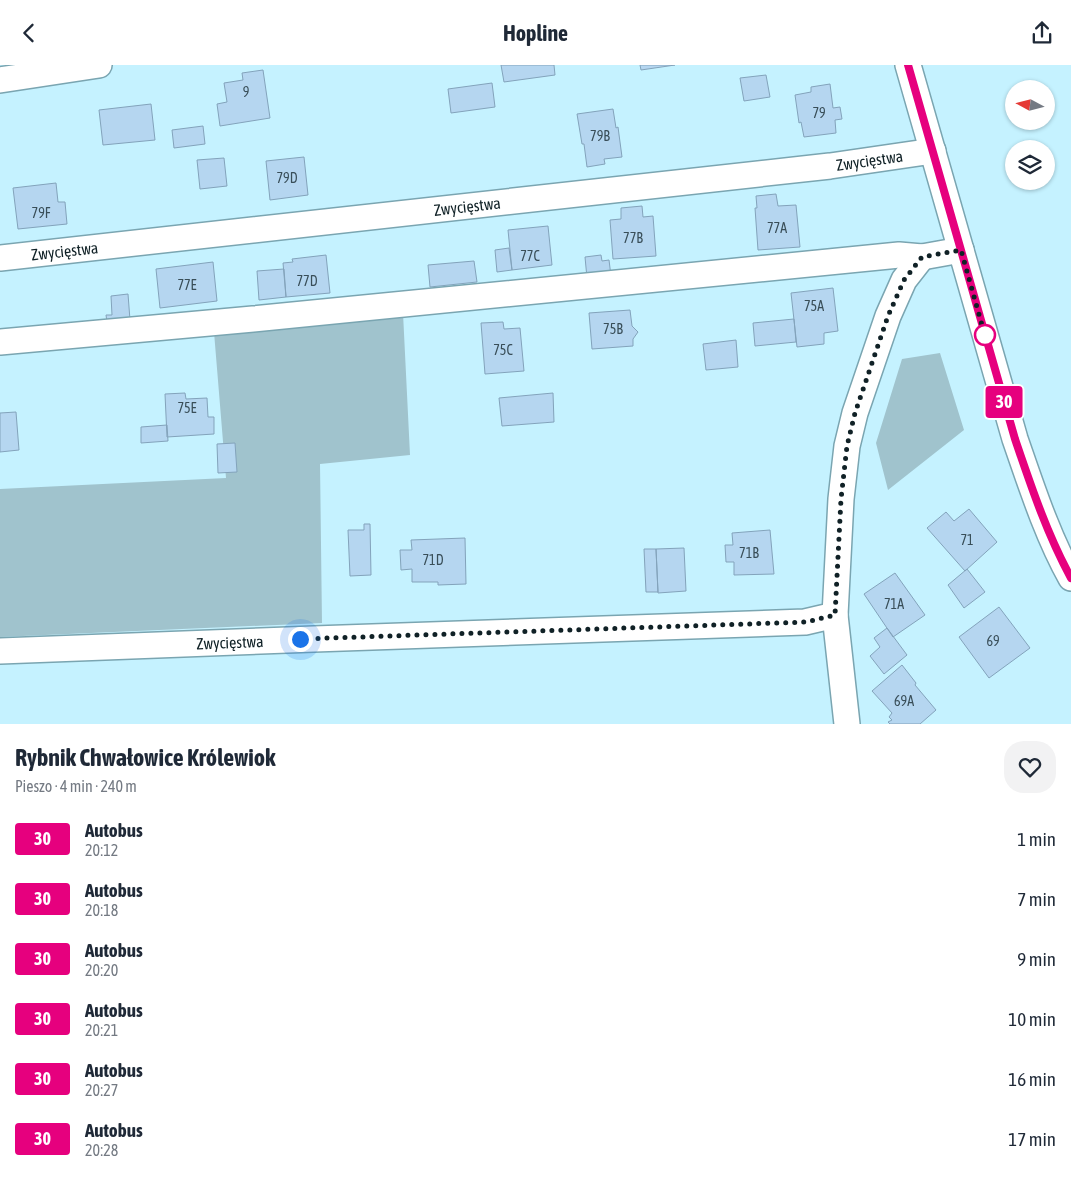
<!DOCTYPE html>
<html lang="pl">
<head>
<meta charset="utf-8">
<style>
	:root { --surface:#fff; --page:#f2f2f3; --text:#1f2937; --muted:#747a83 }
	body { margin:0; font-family:"Asap Condensed",sans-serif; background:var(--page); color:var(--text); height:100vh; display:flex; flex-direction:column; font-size:19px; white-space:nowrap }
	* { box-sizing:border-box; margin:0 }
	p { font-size:16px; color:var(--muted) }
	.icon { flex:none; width:28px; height:28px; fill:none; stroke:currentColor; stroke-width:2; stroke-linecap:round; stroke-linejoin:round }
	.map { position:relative; height:659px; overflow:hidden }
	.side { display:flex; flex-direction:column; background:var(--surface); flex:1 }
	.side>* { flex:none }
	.badge { padding:0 10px; border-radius:4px; font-size:18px; line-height:32px }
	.needle { width:32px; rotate:277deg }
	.controls { position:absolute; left:1005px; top:15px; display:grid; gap:10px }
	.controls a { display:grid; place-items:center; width:50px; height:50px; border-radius:50%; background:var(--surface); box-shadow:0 1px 4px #0004; font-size:25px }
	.you { position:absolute; width:25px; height:25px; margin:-12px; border:4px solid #fff; border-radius:50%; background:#1a73e8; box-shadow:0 0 0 8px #1a73e833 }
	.map>.badge { position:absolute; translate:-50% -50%; box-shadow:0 0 0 2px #fff }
	.round { display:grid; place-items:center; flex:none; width:52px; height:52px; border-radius:20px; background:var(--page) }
	.overview { display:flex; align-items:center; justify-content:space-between; height:85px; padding:0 15px }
	h1 { font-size:24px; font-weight:700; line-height:38px }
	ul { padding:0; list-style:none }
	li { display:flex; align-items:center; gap:15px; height:60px; padding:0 15px }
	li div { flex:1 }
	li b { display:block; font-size:19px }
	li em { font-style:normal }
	li .badge { min-width:55px; font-weight:700; text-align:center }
	header { display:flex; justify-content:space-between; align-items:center; height:65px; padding:0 15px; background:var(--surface); font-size:22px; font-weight:700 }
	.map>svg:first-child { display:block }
	.green { fill:#a0c3cd }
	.building { fill:#b5d6f0; stroke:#83a3bb }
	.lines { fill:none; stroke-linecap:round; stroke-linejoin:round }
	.minor-casing { stroke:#7aa5b1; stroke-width:28 }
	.minor { stroke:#fff; stroke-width:25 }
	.line-casing { stroke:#fff; stroke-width:11 }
	.line { stroke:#e6007e; stroke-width:8 }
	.walk { stroke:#102126; stroke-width:5; stroke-dasharray:0 9 }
	.stop-dot { fill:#fff; stroke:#e6007e; stroke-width:2.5 }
	.labels { text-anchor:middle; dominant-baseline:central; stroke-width:4; stroke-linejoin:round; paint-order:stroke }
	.number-label { font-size:14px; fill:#394e58 }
	.street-label { font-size:16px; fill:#102126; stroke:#c5f2ff }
</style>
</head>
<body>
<header><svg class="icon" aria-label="back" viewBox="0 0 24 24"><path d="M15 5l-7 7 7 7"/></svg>Hopline<svg class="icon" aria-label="share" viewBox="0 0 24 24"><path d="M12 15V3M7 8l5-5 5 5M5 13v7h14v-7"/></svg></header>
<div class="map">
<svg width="1071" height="659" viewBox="0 0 1071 659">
	<rect width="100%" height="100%" fill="#c5f2ff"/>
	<path class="green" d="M403,248L410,390L320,399L322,558L0,572V424L226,413L214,267Z
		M940,288L964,365L888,425L876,378L902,294Z"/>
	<path class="building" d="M501,0H554L555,10L504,17Z
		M640,0H675L641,5Z
		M263,5L270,53L220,61L217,39L227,37L224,18L243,15L242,8Z
		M766,10L770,32L744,36L740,13Z
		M492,18L495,42L451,48L448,24Z
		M830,19L833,43L840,42L842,54L835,55L836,68L804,72L801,57L799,58L795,30L811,27V22Z
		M151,39L155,75L103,80L99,45Z
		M613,44L616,63L618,62L622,92L604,94L605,99L587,102L584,79H582L577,49Z
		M203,61L205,79L174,83L172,65Z
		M304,92L308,130L270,135L266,96Z
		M224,93L227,121L200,124L197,95Z
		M56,118L58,137H65L67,159L18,164L13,123Z
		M776,129L778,141L796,140L800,182L758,185L755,143H757L756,131Z
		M642,141L643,152L653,151L656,191L613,194L610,155L621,154V143Z
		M548,161L552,200L512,205L508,165Z
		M509,183L512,205L497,207L495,185Z
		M326,190L330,228L286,232L283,198L293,197L292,194Z
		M601,190L602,196L609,195L611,211L587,213L585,192Z
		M474,196L477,217L430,222L428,200Z
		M213,197L217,236L160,243L156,204Z
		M284,204L286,232L259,235L257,206Z
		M833,223L838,266L824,268V279L797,282L791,228Z
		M128,229L130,255L107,257L106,250H112L111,231Z
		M630,245L632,261L638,267L633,274V281L592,284L589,248Z
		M794,254L796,277L755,281L753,258Z
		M503,257L504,264L520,263L524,306L485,309L481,258Z
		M736,275L738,302L706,305L703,279Z
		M185,328L186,334L207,333L208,352H214V369L167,372L165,329Z
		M553,328L554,357L502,361L499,333Z
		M16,347L19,385L0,387V348Z
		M167,360L168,376L141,378V362Z
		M235,378L237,407L218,408L217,379Z
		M969,444L997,477L965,506L927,463L946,447L954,456Z
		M364,459H370L371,510L350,511L348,465H364Z
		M770,465L774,509L734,510V497H726L725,480H733L732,468Z
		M465,473L466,519L438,520V517H412V504L401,505L400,485H412L411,475Z
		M684,483L686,526L658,528L656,484Z
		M644,484H656L658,527H646Z
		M967,504L985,527L964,543L948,520Z
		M895,508L925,550L893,572L864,529Z
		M999,542L1030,583L989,613L959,572Z
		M887,563L907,590L884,609L870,591L880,582L874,573Z
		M902,600L916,618L915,620L936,645L920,659H890L888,657L892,655L889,652L892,648L872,626Z"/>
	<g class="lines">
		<g class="minor-casing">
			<g id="minor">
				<path d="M908,0L1015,374C1031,420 1047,470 1071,513"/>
				<path d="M0,15L99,0"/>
				<path id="s1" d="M0,193L830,101L933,86"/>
				<path d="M0,277L253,254L899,190L922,192L961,185"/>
				<path d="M835,550L847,659"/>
				<path id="s2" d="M0,586L314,574L805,557L835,550L841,434L847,381L855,348L888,251L904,215L922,192"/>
			</g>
		</g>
		<use href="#minor" class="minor"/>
	</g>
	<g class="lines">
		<g class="line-casing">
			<path id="line" d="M908,0L1015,374C1031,421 1047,469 1071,513"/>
		</g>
		<use href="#line" class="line"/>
		<path class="walk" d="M300,574L806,557L835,550L841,434L847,381L855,348L888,251L904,215L922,192L961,185L985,271V270"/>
	</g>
	<circle class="stop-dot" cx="985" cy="270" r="10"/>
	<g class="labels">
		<g class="number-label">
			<text x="246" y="27">9</text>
			<text x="819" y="48">79</text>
			<text x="600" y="71">79B</text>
			<text x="287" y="113">79D</text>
			<text x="41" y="148">79F</text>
			<text x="777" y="163">77A</text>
			<text x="633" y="173">77B</text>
			<text x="530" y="191">77C</text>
			<text x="307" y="216">77D</text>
			<text x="187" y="220">77E</text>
			<text x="814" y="241">75A</text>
			<text x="613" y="264">75B</text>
			<text x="503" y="285">75C</text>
			<text x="187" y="343">75E</text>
			<text x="967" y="475">71</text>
			<text x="749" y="488">71B</text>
			<text x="433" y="495">71D</text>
			<text x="894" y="539">71A</text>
			<text x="993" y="576">69</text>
			<text x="904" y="636">69A</text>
		</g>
		<g class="street-label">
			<text stroke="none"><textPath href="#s1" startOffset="875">Zwycięstwa</textPath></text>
			<text stroke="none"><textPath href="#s1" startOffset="470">Zwycięstwa</textPath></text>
			<text stroke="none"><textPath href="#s1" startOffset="65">Zwycięstwa</textPath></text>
			<text stroke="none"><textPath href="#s2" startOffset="230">Zwycięstwa</textPath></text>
		</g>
	</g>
</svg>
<div class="controls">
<a><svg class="needle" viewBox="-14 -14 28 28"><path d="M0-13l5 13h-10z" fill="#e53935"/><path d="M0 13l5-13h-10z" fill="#747a83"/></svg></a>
<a><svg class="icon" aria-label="layers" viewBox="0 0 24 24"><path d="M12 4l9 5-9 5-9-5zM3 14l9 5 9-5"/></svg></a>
</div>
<div class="you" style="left:300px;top:574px"></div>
<b class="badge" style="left:1004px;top:337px;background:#e6007e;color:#fff">30</b>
</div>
<section class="side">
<div class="overview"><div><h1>Rybnik Chwałowice Królewiok</h1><p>Pieszo · 4 min · 240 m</p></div><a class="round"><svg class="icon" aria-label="heart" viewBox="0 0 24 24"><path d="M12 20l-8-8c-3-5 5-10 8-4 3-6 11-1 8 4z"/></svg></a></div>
<ul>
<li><span class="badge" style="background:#e6007e;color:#fff">30</span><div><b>Autobus</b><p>20:12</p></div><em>1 min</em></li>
<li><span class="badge" style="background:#e6007e;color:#fff">30</span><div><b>Autobus</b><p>20:18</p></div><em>7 min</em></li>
<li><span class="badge" style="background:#e6007e;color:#fff">30</span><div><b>Autobus</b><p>20:20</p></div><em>9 min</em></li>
<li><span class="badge" style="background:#e6007e;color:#fff">30</span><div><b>Autobus</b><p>20:21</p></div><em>10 min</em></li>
<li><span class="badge" style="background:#e6007e;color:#fff">30</span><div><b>Autobus</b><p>20:27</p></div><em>16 min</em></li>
<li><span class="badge" style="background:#e6007e;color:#fff">30</span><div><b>Autobus</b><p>20:28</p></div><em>17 min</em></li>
</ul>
</section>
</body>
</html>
